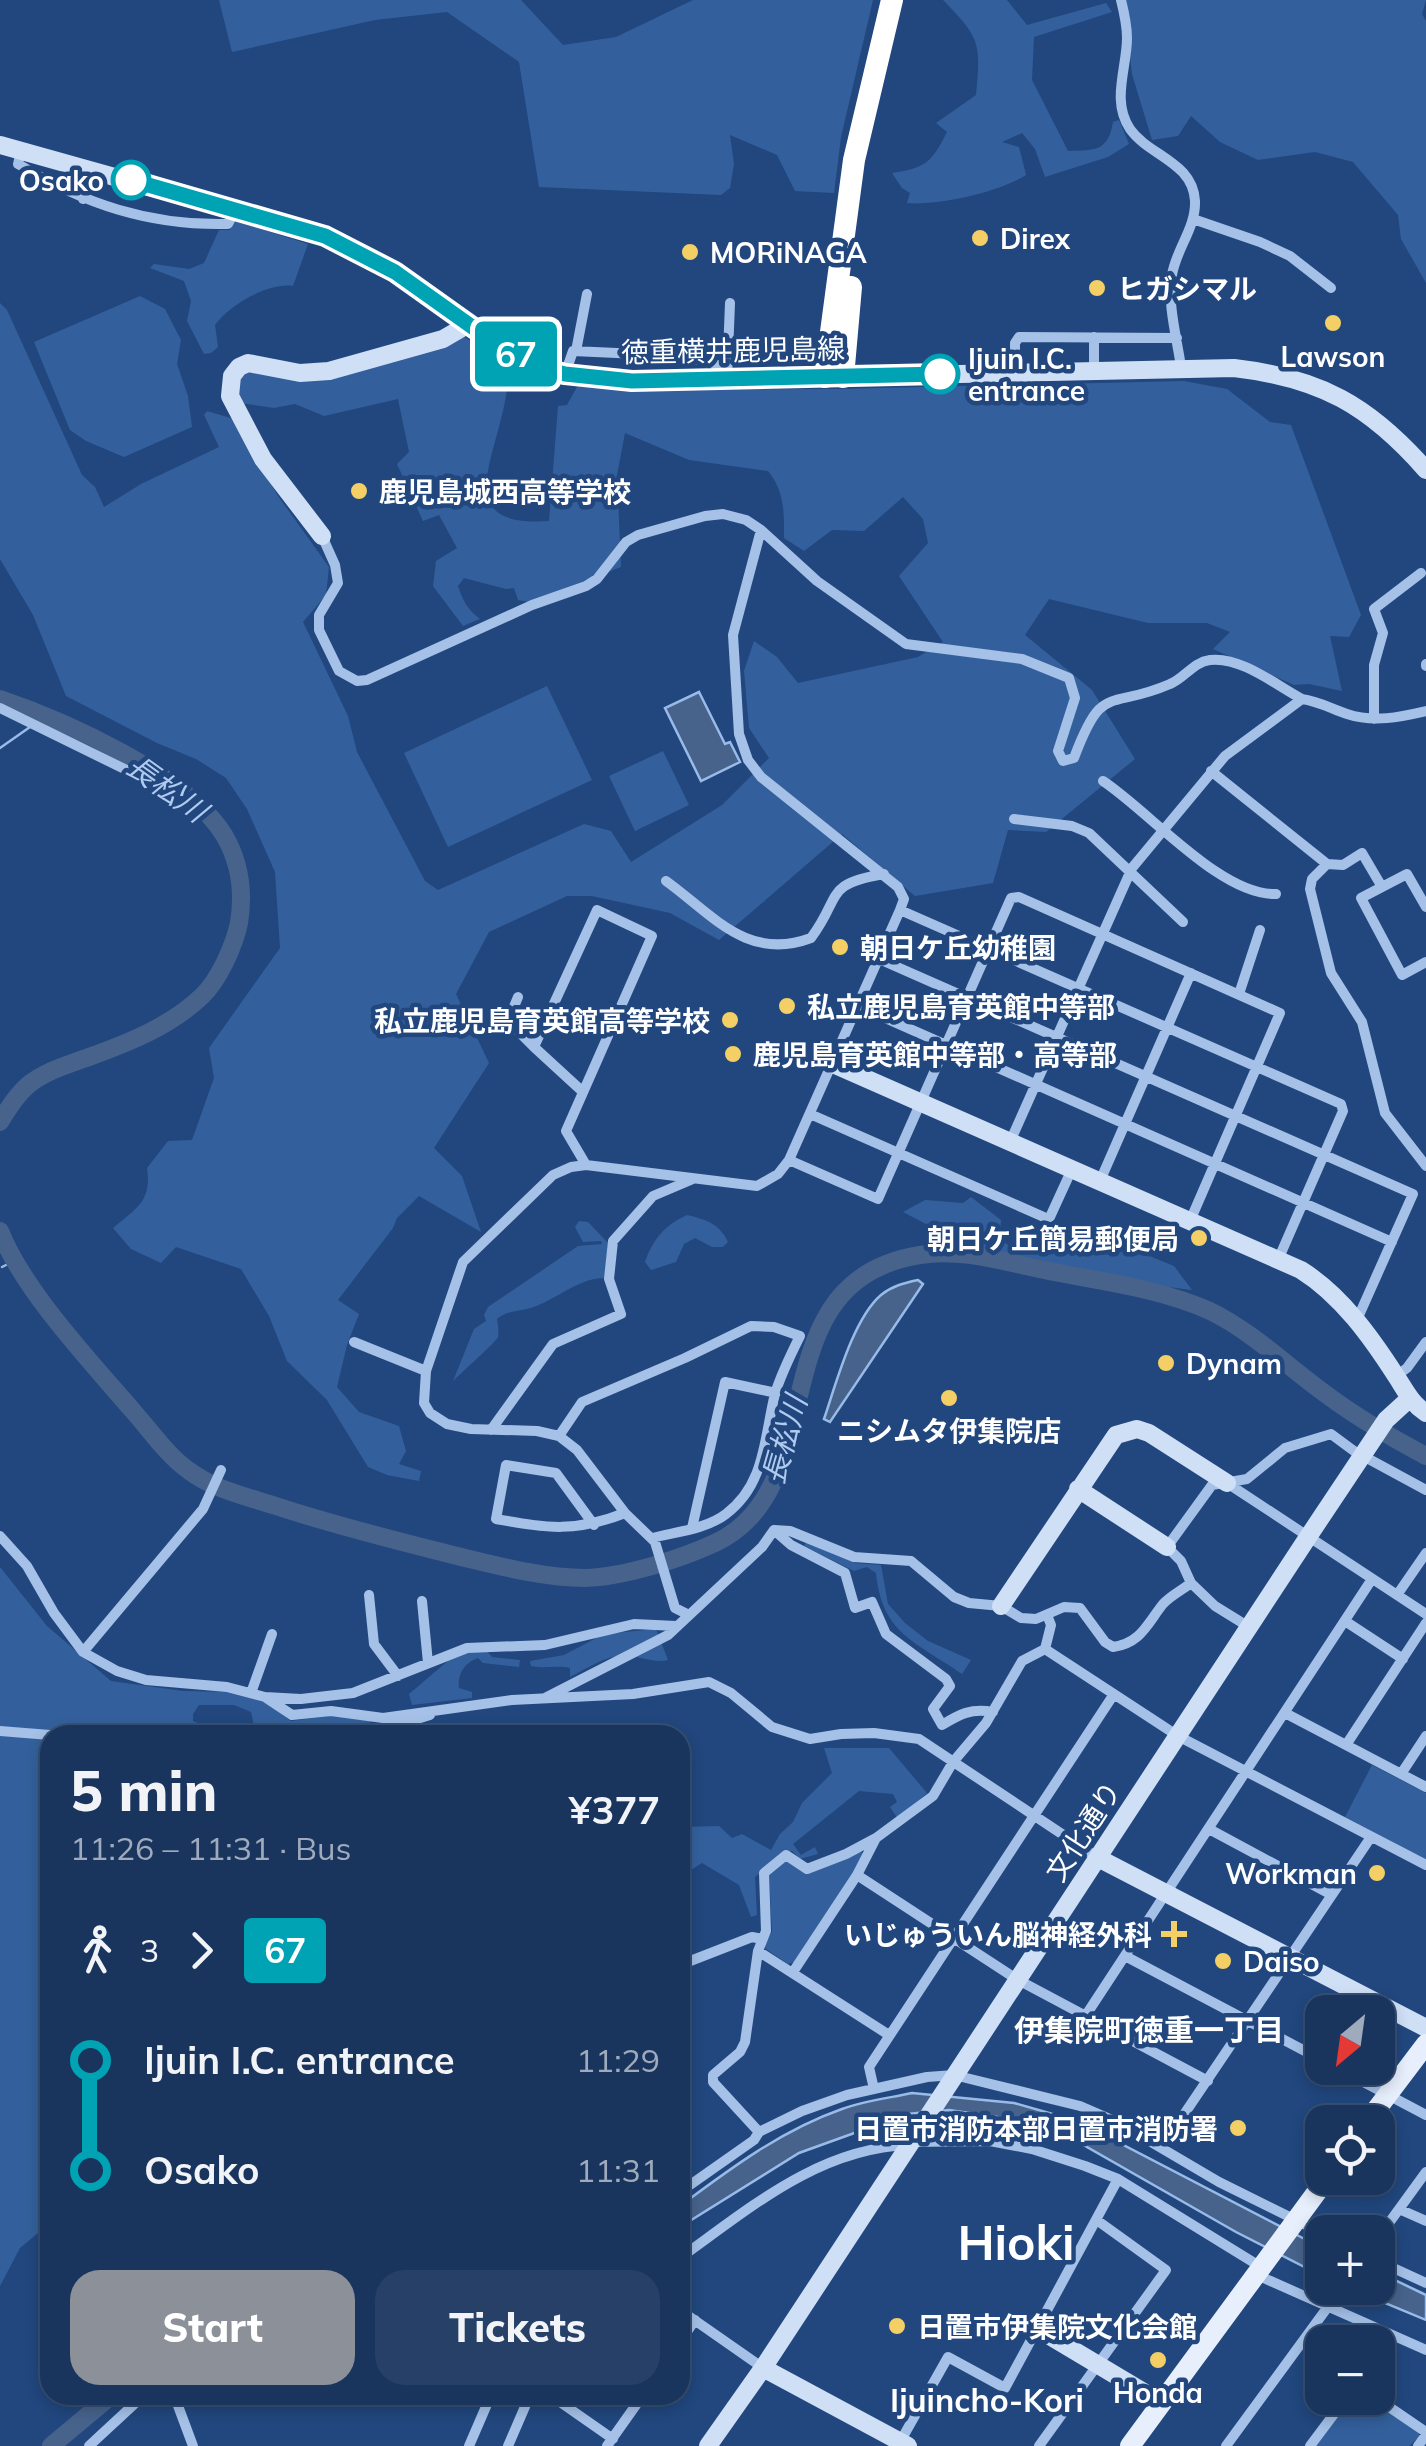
<!DOCTYPE html>
<html lang="en">
<head>
<meta charset="utf-8">
<style>
	:root { --surface:#19355e; --page:#264067; --text:#f1f3f6; --muted:#9fabbc; --line:#375073; --accent:#8c9099 }
	body { margin:0; font-family:Mulish,"Noto Sans JP",sans-serif; background:var(--page); color:var(--text); height:100vh; display:flex; flex-direction:column; font-size:38px; white-space:nowrap }
	* { box-sizing:border-box; margin:0 }
	p { font-size:32px; color:var(--muted) }
	.icon { flex:none; width:55px; height:55px; fill:none; stroke:currentColor; stroke-width:2; stroke-linecap:round; stroke-linejoin:round }
	.map { position:relative; flex:1; overflow:hidden }
	.panel { position:absolute; left:40px; top:1725px; width:650px; height:680px; display:flex; flex-direction:column; background:var(--surface); border-radius:30px; box-shadow:0 5px 15px #0003,0 0 0 2px var(--line) }
	.panel>* { flex:none }
	.badge { padding:0 20px; border-radius:8px; font-size:35px; line-height:65px }
	.needle { width:65px; rotate:209deg }
	.controls { position:absolute; left:1305px; top:1995px; display:grid; gap:20px }
	.controls a { display:grid; place-items:center; width:90px; height:90px; border-radius:20px; background:var(--surface); box-shadow:0 5px 15px #0003,0 0 0 2px var(--line); font-size:50px }
	.map>.badge { position:absolute; translate:-50% -50%; box-shadow:0 0 0 5px #fff }
	.legs { display:flex; align-items:center; gap:15px; height:110px; padding:0 30px; font-size:32px }
	.legs p { margin-inline-start:auto }
	.summary { display:flex; align-items:center; justify-content:space-between; height:170px; padding:0 30px }
	h1 { font-size:55px; font-weight:800; line-height:75px }
	.cta { display:flex; gap:20px; margin-top:auto; padding:20px 30px }
	.cta a { flex:1; height:115px; border-radius:30px; background:var(--accent); color:#fff; font-size:40px; font-weight:800; line-height:115px; text-align:center }
	.cta a+a { background:var(--page); color:var(--text) }
	ul { padding:0 30px; list-style:none }
	li { display:flex; align-items:center; gap:35px; height:110px; font-size:38px }
	li i { display:grid; place-items:center; width:15px; height:100%; margin:0 12px; background:currentColor }
	li i::after { content:''; width:25px; height:25px; margin:-12px; border:8px solid; border-radius:50%; background:var(--surface) }
	li p { margin-inline-start:auto }
	li:first-child i { background:linear-gradient(#0000 50%,currentColor 0) }
	li:last-child i { background:linear-gradient(currentColor 50%,#0000 0) }
	.map>svg:first-child { display:block }
	.green { fill:#33609c }
	.water { fill:#47638c; stroke:#99bbe8; stroke-width:2.5 }
	.lines { fill:none; stroke-linecap:round; stroke-linejoin:round }
	.stream { stroke:#99bbe8; stroke-width:2.5 }
	.river { stroke:#47638c; stroke-width:18 }
	.street { stroke:#a5c1e7; stroke-width:10 }
	.secondary { stroke:#cfdff6; stroke-width:18 }
	.primary { stroke:#e7effd; stroke-width:20 }
	.highway { stroke:#fff; stroke-width:22 }
	.line-1-casing { stroke:#fff; stroke-width:22 }
	.line-1 { stroke:#00a3b4; stroke-width:15 }
	.stop-1-dot { fill:#fff; stroke:#00a3b4; stroke-width:5 }
	.poi-dot { fill:#f4cf66; stroke:#21477e; stroke-width:4 }
	.labels { text-anchor:middle; dominant-baseline:central; stroke-width:9; stroke-linejoin:round; paint-order:stroke }
	.stop-label { font-size:28px; font-weight:bold; fill:#fff; stroke:#21477e; text-anchor:end }
	.poi-label { font-size:28px; font-weight:bold; fill:#fff; stroke:#21477e; text-anchor:start }
	.street-label { font-size:28px; fill:#fff; stroke:#21477e }
	.water-label { font-size:30px; font-style:italic; fill:#b0cbef; stroke:#21477e }
	.neighbourhood-label { font-size:30px; font-weight:bold; fill:#fff; stroke:#21477e }
	.quarter-label { font-size:32px; font-weight:bold; fill:#fff; stroke:#21477e }
	.town-label { font-size:48px; font-weight:bold; fill:#fff; stroke:#21477e }
</style>
</head>
<body>
<div class="map">
<svg width="1426" height="2446" viewBox="0 0 1426 2446">
	<rect width="100%" height="100%" fill="#21477e"/>
	<path class="green" d="M219,0H521L563,45L616,37L693,0H873L841,137L834,193L795,191L777,155L730,135L734,164L730,188L721,195L539,187L519,62L447,12L375,20L232,52Z
		M943,0H1007L1027,25L1106,3L1112,12L1034,37L1032,80L1068,151C1095,150 1108,152 1113,122L1119,120L1129,144L1108,157L1045,177L1035,149L1022,133L1002,142L1019,147L1026,175C1000,192 938,206 907,203L910,193L902,188L892,173C926,168 932,162 947,132L936,123L976,95C981,42 980,38 943,0Z
		M1124,0H1426L1422,14L1426,21V283L1401,239L1398,215L1353,162L1315,152L1258,160L1220,142L1191,116L1178,136L1152,140L1132,74Z
		M235,221L308,244L293,286C269,282 229,305 215,325L218,347L211,353L204,354L187,321L191,301L184,281L150,268L154,264L189,269L204,263L219,230H230Z
		M140,296L165,309L181,340L177,364L188,396L192,427L124,457L86,441L70,430L34,342Z
		M0,303L7,310L82,475L95,487L104,507L141,484L219,447L204,415L207,411L234,419L278,496L329,567L326,595L303,622L348,716L357,752L425,881L438,890L584,824L611,831L631,862L722,805L769,758L749,728L744,671L754,641L777,657L798,683L918,657L943,642L899,576L928,543L923,519L903,497L864,531L832,530L804,551L784,538C784,512 785,492 768,471L689,460L625,433L617,475L621,567L529,602L518,600L514,588L506,589L464,578L458,586C463,601 468,610 480,619L463,626L433,586L436,561L457,548L439,515L423,521L397,464L409,452L398,399L324,416L295,404L274,408L240,403L237,394L240,376L251,370L393,360L464,337L510,364C508,382 506,401 501,419C487,475 462,527 549,521L558,406L567,405L578,385L616,390L840,389L1184,381L1227,389L1270,422L1291,425L1361,615L1349,637L1330,636L1342,691L1309,684L1294,685L1213,649L1230,632L1207,623H1148L1049,599L1025,635L1092,690L1135,759L1046,832L1008,830L993,883L915,896L842,834L719,940L670,913L592,896H567L489,932L456,994L489,1063L434,1148L462,1176L481,1232L419,1196L397,1218L393,1228L338,1300L359,1314L347,1345L337,1387L359,1412L399,1426L406,1451L399,1464L421,1471L419,1481L387,1475L368,1467L327,1400L287,1361L269,1316L241,1269L176,1247L161,1263L131,1249L113,1228C136,1208 152,1202 147,1168L168,1141L192,1140L214,1078L209,1048L280,948L275,872L247,809L226,778L196,759L157,743L66,696L33,615L0,559Z
		M547,686L592,780L448,847L404,753Z
		M663,751L689,805L635,831L609,776Z
		M971,1197L1001,1220L1000,1232L1006,1244L1021,1249L1036,1243L1086,1251L1118,1243L1174,1266L1192,1290L1145,1284L927,1243L926,1224L903,1212L925,1200L963,1203Z
		M687,1215C705,1219 720,1224 728,1242L723,1247H712L695,1238L684,1244L676,1262L651,1270L645,1262C653,1239 665,1225 687,1215Z
		M579,1221L588,1222L608,1243L605,1278C579,1278 560,1297 536,1306C522,1312 509,1309 497,1319C498,1325 499,1332 498,1337C496,1342 460,1374 453,1381L474,1329L486,1321L484,1315L488,1307L578,1246L602,1244L601,1241L583,1242L575,1227Z
		M806,1542L856,1563L881,1565L888,1604L905,1623L928,1641L971,1660L962,1674C915,1641 882,1634 876,1573L867,1567L854,1571L804,1546Z
		M0,1567L47,1626L111,1681L183,1691L234,1692L265,1702L291,1721L336,1715L373,1721C335,1739 295,1731 254,1726L251,1712L234,1705H199L193,1714V1721L212,1729L214,1735H50V2223L20,2248L0,2286Z
		M656,1629L668,1660C652,1664 635,1653 617,1656C602,1658 584,1670 570,1677V1668C558,1665 547,1669 531,1666L530,1661L564,1655L604,1634Z
		M486,1650L492,1657L520,1660L519,1667L483,1663L478,1658C465,1662 457,1674 459,1688L472,1692V1698L412,1705L409,1694L449,1660L461,1653Z
		M824,1748H889L927,1793L898,1819L890,1807L897,1802L893,1794L859,1791L793,1844L801,1855L815,1847L818,1854L800,1859L792,1851L783,1852L755,1877L757,1915L751,1917L739,1885L702,1863L680,1877V1827L719,1826L732,1838L742,1834L771,1850L780,1834L793,1822L802,1803L832,1773Z
		M1372,1765L1426,1793V1860L1345,1817Z
		M860,1851L865,1855L794,1962L788,1964L766,1949L764,1944L772,1932L769,1873L786,1859L801,1871Z
		M1351,2398H1370L1419,2433V2437L1409,2446H1316Z"/>
	<path class="water" d="M699,692L725,744L730,742L740,762L701,781L665,708Z
		M918,1280L923,1284L830,1422L824,1419C836,1384 853,1319 881,1295C892,1286 904,1283 918,1280Z
		M912,2093L1014,2103L1077,2121L1322,2248V2276L1236,2232L1064,2134L997,2117L949,2110L907,2114L799,2153L680,2227V2206C731,2168 782,2130 842,2109C864,2101 889,2098 912,2093Z
		M1378,2272L1426,2295V2320L1349,2288H1378Z"/>
	<g class="lines">
		<path class="stream" d="M0,748L30,727
			M2,1267L14,1261
			M53,2444L55,2446"/>
		<path class="river" d="M0,699C65,721 188,776 224,835C240,862 244,892 239,923C234,946 219,980 202,996C171,1026 128,1043 89,1057C67,1065 45,1071 27,1086C17,1095 7,1110 0,1122
			M0,1231C23,1290 91,1362 133,1411C150,1430 167,1455 188,1470C214,1490 249,1497 279,1507C337,1526 394,1540 453,1555C495,1565 542,1578 585,1578C624,1577 680,1559 715,1543C837,1486 754,1281 920,1255C961,1248 1004,1262 1044,1270C1098,1281 1159,1288 1210,1311C1253,1332 1288,1367 1327,1395C1358,1418 1392,1438 1426,1456
			M51,2446L112,2395"/>
		<path class="street" d="M1121,0C1124,12 1127,25 1127,38C1127,68 1111,101 1130,129C1149,156 1193,162 1195,201C1196,228 1176,249 1172,275C1167,304 1177,338 1181,367
			M21,151L18,164C84,204 150,226 228,224L235,211
			M83,199L96,170
			M1193,219L1260,242L1290,256L1331,288
			M576,351L587,294
			M1094,369V337
			M1015,372V343L1019,337L1177,338
			M565,374L573,351L682,356L718,365V379
			M727,379L730,303
			M761,530L733,635L739,734L748,760L761,777L898,887L904,899L900,910
			M322,536L335,565L338,583L319,615V630L339,671L357,681L367,680L532,605L586,586L597,579L626,542L638,535L705,516L723,514L746,520L761,530L817,581L906,644L1022,659L1069,678L1075,698L1058,751L1063,761L1074,758C1103,681 1108,711 1170,684C1185,678 1193,662 1210,660C1240,656 1276,685 1302,699
			M1426,664V666
			M0,708L151,782
			M1374,719V665L1383,633L1374,609L1421,573
			M1211,771L1327,864L1343,865L1362,853L1382,887L1407,874L1426,907
			M1103,781C1150,812 1221,896 1276,894
			M1014,819L1072,826L1089,833L1183,922
			M1327,864L1312,879L1310,889L1331,973L1362,1022L1385,1113L1426,1166
			M666,881C712,914 747,962 811,938C842,897 823,884 884,874
			M1382,887L1361,898L1402,975L1426,962
			M879,959L1413,1194L1356,1322
			M1239,994L1260,930
			M518,997L508,1021L534,1047
			M858,1006L1392,1242
			M583,1092L534,1047L597,910L652,936L566,1131L586,1165
			M810,1114L1046,1218L1050,1217L1072,1169
			M1010,1142L1132,868L1225,756L1302,699C1318,701 1332,709 1347,714C1374,723 1400,717 1426,711
			M789,1160L878,1199L1011,898L1019,897L1280,1013L1190,1221
			M1100,1181L1191,973
			M354,1342L426,1371
			M1396,1376L1407,1368L1426,1342
			M491,1430L553,1344L621,1314L609,1279L613,1241L653,1196L693,1179
			M559,1436L582,1402L685,1358L751,1326L774,1327L800,1336C791,1354 781,1374 775,1394C764,1437 766,1484 726,1514C707,1529 675,1532 652,1538
			M1227,1483L1426,1614
			M594,1525L556,1473L506,1465L496,1519C548,1528 574,1533 625,1513
			M692,1528L725,1382L776,1393
			M774,1530L790,1531L854,1557L911,1561L954,1597L969,1603L1001,1606L1021,1618L1036,1619L1064,1607L1080,1608L1105,1642L1113,1647C1141,1643 1147,1624 1163,1604C1170,1596 1182,1590 1191,1583L1215,1606L1249,1627
			M775,1531L791,1545L845,1573L855,1608L872,1602L886,1634L946,1679L950,1686L933,1709L942,1725C960,1714 971,1708 993,1712
			M0,1536L27,1566L54,1613L83,1652L117,1671L146,1680L227,1687L265,1697L301,1699L353,1693L467,1648L545,1645L634,1624L676,1626
			M1191,1583L1181,1561L1167,1547L1212,1485L1247,1479L1285,1448L1331,1434L1354,1451L1426,1490
			M369,1595L374,1644L398,1676
			M1397,1595L1426,1553
			M422,1601L428,1663
			M687,1614L675,1608L655,1542L625,1513L577,1450L559,1436L537,1431L471,1429L447,1424L430,1413L424,1403L426,1371L463,1262L553,1175L571,1167L586,1165L757,1186L778,1174L789,1160L900,910L1341,1104L1343,1111L1278,1260
			M1345,1621L1403,1659
			M1045,1649L1051,1625L1047,1615
			M83,1652L203,1509L221,1470
			M251,1693L272,1634
			M265,1697L292,1715L331,1711L383,1718L512,1700L633,1694L709,1682L731,1693L772,1727L810,1739L841,1734L874,1733L919,1739L1098,1858
			M545,1698L668,1635L762,1547L774,1530
			M1285,1713L1426,1787
			M0,1731L50,1735
			M57,1735L173,1730L206,1735
			M365,1735L430,1715
			M1346,1745L1426,1623
			M1401,1774L1426,1736
			M1209,1829L1332,1895
			M857,1875L876,1838L933,1796L953,1762L986,1723L1022,1661L1045,1649L1178,1736L1426,1865
			M758,1951L889,2035
			M1125,1956L1322,2060
			M680,1965L752,1937L762,1939
			M793,1972L857,1875L1018,1980L1208,2081
			M1086,2015L1372,1579
			M1337,2068L1426,2115
			M874,2089L869,2067L1114,1694
			M759,2132L713,2082V2075L740,2052L745,2042L758,1951L766,1931L764,1873L786,1855L807,1869L846,1854L876,1838
			M910,2142L990,2141L1032,2149L1085,2166L1118,2179L1261,2267
			M1162,2147L1371,1837
			M680,2192L754,2140L759,2132L802,2111L847,2095L927,2077L954,2075L1080,2106L1117,2122L1219,2182L1322,2233
			M1399,2209L1426,2221
			M1378,2238L1426,2172
			M680,2258C750,2208 819,2148 909,2145
			M1378,2261L1426,2283
			M1257,2275L1426,2350
			M680,2310L763,2368
			M680,2342L695,2320
			M1378,2354L1391,2336
			M174,2395L193,2446
			M550,2395L613,2439
			M1376,2398L1426,2432
			M900,2442L948,2357L1005,2388L1118,2179
			M89,2446L144,2395
			M469,2446L491,2395
			M508,2446L530,2395
			M607,2446L643,2395
			M1039,2446L1166,2270L1098,2221
			M1226,2446L1327,2308
			M1310,2446L1346,2398
			M1418,2446L1426,2435"/>
		<path class="secondary" d="M0,145L325,236L395,272L467,325L531,362L565,374L632,381L1234,368C1320,378 1369,405 1426,470
			M322,536L263,459L230,396L232,376L239,367L248,363L300,373L329,371L443,339L467,325
			M833,1064L1301,1270C1341,1295 1371,1337 1396,1376C1406,1391 1411,1403 1426,1413
			M1078,1489L1167,1547
			M1001,1606L1116,1435L1137,1429L1149,1433L1227,1483
			M1098,1858L1426,2028
			M1038,2329L1162,2403
			M763,2368L908,2446
			M708,2446L763,2368L1308,1537L1386,1420L1409,1399"/>
		<path class="primary" d="M1367,2122L1426,2044
			M1130,2446L1327,2178"/>
		<path class="highway" d="M825,377L854,160L892,0
			M843,377L851,287"/>
	</g>
	<g class="lines">
		<g class="line-1-casing">
			<path id="line-1" d="M131,180L325,236L395,272L499,346L546,369L565,374L632,381L940,374"/>
		</g>
		<use href="#line-1" class="line-1"/>
	</g>
	<g class="stop-1-dot">
		<circle cx="131" cy="180" r="18"/>
		<circle cx="940" cy="374" r="18"/>
	</g>
	<g class="poi-dot">
		<circle cx="980" cy="238" r="10"/>
		<circle cx="690" cy="252" r="10"/>
		<circle cx="1097" cy="288" r="10"/>
		<circle cx="1333" cy="323" r="10"/>
		<circle cx="359" cy="491" r="10"/>
		<circle cx="840" cy="947" r="10"/>
		<circle cx="787" cy="1006" r="10"/>
		<circle cx="730" cy="1020" r="10"/>
		<circle cx="733" cy="1054" r="10"/>
		<circle cx="1199" cy="1238" r="10"/>
		<circle cx="1166" cy="1363" r="10"/>
		<circle cx="949" cy="1398" r="10"/>
		<circle cx="1377" cy="1873" r="10"/>
		<path d="M1169 1919h10v10h10v10h-10v10h-10v-10h-10v-10h10z"/>
		<circle cx="1223" cy="1961" r="10"/>
		<circle cx="1238" cy="2128" r="10"/>
		<circle cx="897" cy="2326" r="10"/>
		<circle cx="1158" cy="2360" r="10"/>
	</g>
	<g class="labels">
		<g class="stop-label">
			<text x="104" y="180">Osako</text>
			<text x="968" y="358" text-anchor="start">Ijuin I.C.<tspan x="968" dy="32">entrance</tspan></text>
		</g>
		<g class="poi-label">
			<text x="1000" y="238">Direx</text>
			<text x="710" y="252">MORiNAGA</text>
			<text x="1117" y="288">ヒガシマル</text>
			<text x="1333" y="356" text-anchor="middle">Lawson</text>
			<text x="379" y="491">鹿児島城西高等学校</text>
			<text x="860" y="947">朝日ケ丘幼稚園</text>
			<text x="807" y="1006">私立鹿児島育英館中等部</text>
			<text x="710" y="1020" text-anchor="end">私立鹿児島育英館高等学校</text>
			<text x="753" y="1054">鹿児島育英館中等部・高等部</text>
			<text x="1179" y="1238" text-anchor="end">朝日ケ丘簡易郵便局</text>
			<text x="1186" y="1363">Dynam</text>
			<text x="949" y="1430" text-anchor="middle">ニシムタ伊集院店</text>
			<text x="1357" y="1873" text-anchor="end">Workman</text>
			<text x="1152" y="1934" text-anchor="end">いじゅういん脳神経外科</text>
			<text x="1243" y="1961">Daiso</text>
			<text x="1218" y="2128" text-anchor="end">日置市消防本部日置市消防署</text>
			<text x="917" y="2326">日置市伊集院文化会館</text>
			<text x="1158" y="2392" text-anchor="middle">Honda</text>
		</g>
		<g class="street-label">
			<text transform="translate(733 350) rotate(-1)">徳重横井鹿児島線</text>
			<text transform="translate(1083 1831) rotate(-57)">文化通り</text>
		</g>
		<g class="water-label">
			<text transform="translate(167 788) rotate(36)">長松川</text>
			<text transform="translate(784 1440) rotate(-74)">長松川</text>
		</g>
		<g class="neighbourhood-label">
			<text x="1149" y="2030">伊集院町徳重一丁目</text>
		</g>
		<g class="quarter-label">
			<text x="987" y="2400">Ijuincho-Kori</text>
		</g>
		<g class="town-label">
			<text x="1016" y="2242">Hioki</text>
		</g>
	</g>
</svg>
<div class="controls">
<a><svg class="needle" viewBox="-14 -14 28 28"><path d="M0-13l5 13h-10z" fill="#e53935"/><path d="M0 13l5-13h-10z" fill="#9fabbc"/></svg></a>
<a><svg class="icon" aria-label="locate" viewBox="0 0 24 24"><circle cx="12" cy="12" r="6"/><path d="M12 2v4M12 18v4M2 12h4M18 12h4"/></svg></a>
<a>+</a>
<a>−</a>
</div>
<b class="badge" style="left:516px;top:354px;background:#00a3b4;color:#fff">67</b>
<section class="panel">
<div class="summary"><div><h1>5 min</h1><p>11:26 – 11:31 · Bus</p></div><b>¥377</b></div>
<div class="legs"><svg class="icon" aria-label="walk" viewBox="0 0 24 24"><circle cx="13" cy="4" r="2"/><path d="M13 8l-2 6 4 7M11 14l-3 7M7 12l3-4h3l4 4"/></svg>3<svg class="icon" aria-label="forward" viewBox="0 0 24 24"><path d="M9 5l7 7-7 7"/></svg><b class="badge" style="background:#00a3b4;color:#fff">67</b></div>
<ul>
<li><i style="color:#00a3b4"></i><b>Ijuin I.C. entrance</b><p>11:29</p></li>
<li><i style="color:#00a3b4"></i><b>Osako</b><p>11:31</p></li>
</ul>
<div class="cta"><a>Start</a><a>Tickets</a></div>
</section>
</div>
</body>
</html>
